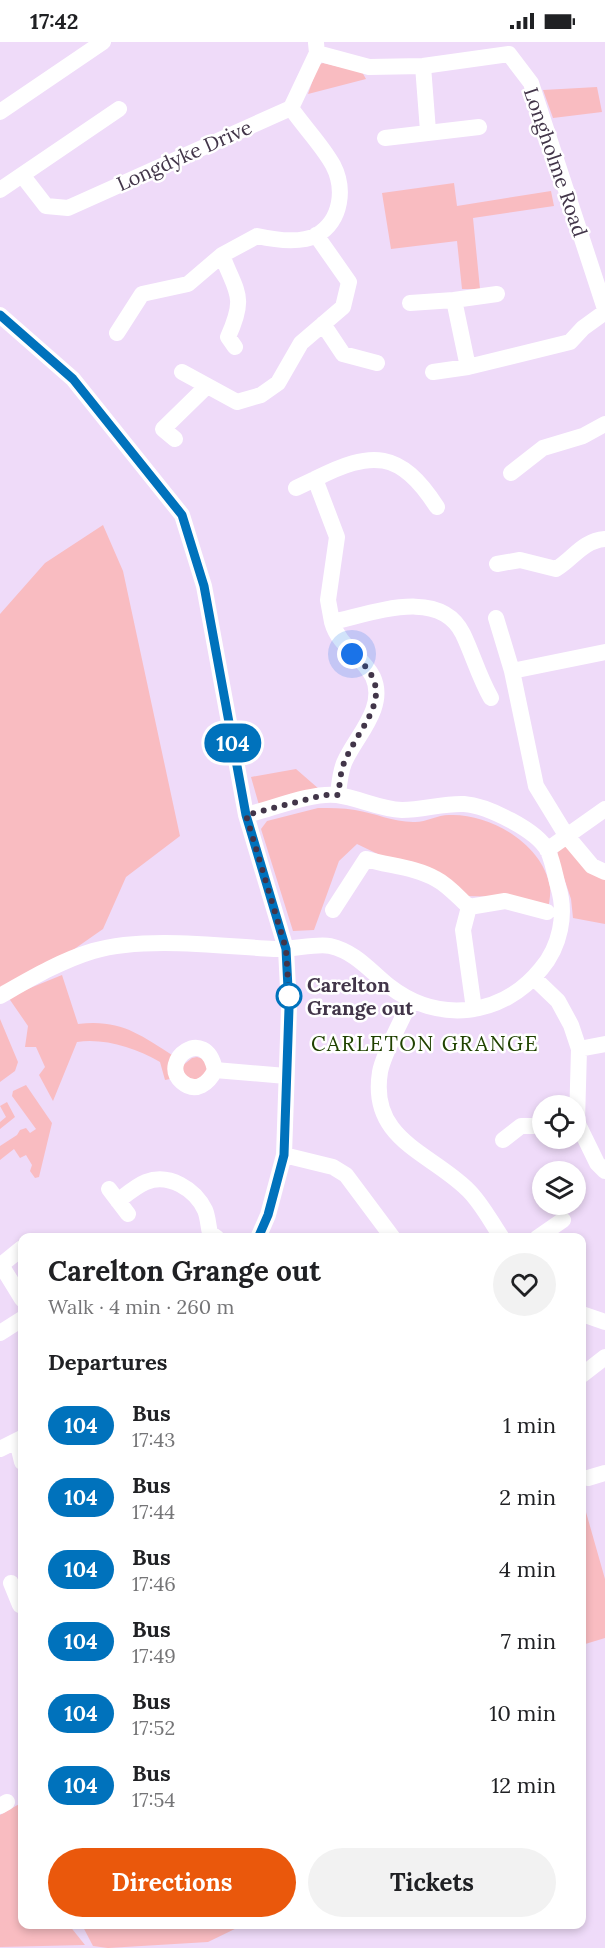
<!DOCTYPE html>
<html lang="en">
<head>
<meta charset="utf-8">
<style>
	:root { --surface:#fff; --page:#f2f2f2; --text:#202124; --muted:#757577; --accent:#ea580c }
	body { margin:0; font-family:Lora,serif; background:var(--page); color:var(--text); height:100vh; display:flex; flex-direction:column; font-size:22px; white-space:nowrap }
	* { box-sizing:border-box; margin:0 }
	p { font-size:20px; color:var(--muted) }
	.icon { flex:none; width:33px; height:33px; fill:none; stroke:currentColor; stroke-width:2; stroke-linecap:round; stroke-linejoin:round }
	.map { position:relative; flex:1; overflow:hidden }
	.sheet { position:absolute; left:18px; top:1191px; width:568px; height:696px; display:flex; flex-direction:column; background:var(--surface); border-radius:12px; box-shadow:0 3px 9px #0003 }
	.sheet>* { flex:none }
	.badge { padding:0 12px; border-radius:20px; font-size:21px; line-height:39px }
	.controls { position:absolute; left:532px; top:1053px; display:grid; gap:12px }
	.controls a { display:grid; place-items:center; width:54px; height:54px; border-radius:50%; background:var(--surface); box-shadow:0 3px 9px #0003; font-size:30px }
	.you { position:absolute; width:30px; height:30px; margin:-15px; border:4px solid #fff; border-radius:50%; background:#1a73e8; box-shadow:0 0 0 9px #1a73e833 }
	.map>.badge { position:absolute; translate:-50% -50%; box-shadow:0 0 0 3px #fff }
	h2 { padding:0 30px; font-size:22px; line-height:54px }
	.round { display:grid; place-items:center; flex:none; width:63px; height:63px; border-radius:32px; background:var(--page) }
	.headline { display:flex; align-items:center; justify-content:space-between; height:102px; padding:0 30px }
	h1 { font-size:28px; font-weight:700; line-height:45px }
	.primary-button { display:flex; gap:12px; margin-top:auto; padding:12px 30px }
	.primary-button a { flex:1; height:69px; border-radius:36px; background:var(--accent); color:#fff; font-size:24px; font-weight:700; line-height:69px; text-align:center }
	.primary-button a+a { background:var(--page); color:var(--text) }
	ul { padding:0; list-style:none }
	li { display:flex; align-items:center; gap:18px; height:72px; padding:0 30px }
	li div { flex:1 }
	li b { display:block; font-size:22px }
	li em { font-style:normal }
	li .badge { min-width:66px; font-weight:700; text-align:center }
	.status { display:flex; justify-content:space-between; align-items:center; height:42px; padding:0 30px; background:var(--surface); direction:ltr }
	.status svg { height:16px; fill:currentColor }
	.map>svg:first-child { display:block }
	.green { fill:#f9bcc1 }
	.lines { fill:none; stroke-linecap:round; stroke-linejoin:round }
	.minor { stroke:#fff; stroke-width:16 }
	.line-casing { stroke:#fff; stroke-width:14 }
	.line { stroke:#0072bc; stroke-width:9 }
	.walk { stroke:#423549; stroke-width:6; stroke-dasharray:0 10.8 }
	.stop-dot { fill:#fff; stroke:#0072bc; stroke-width:3 }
	.labels { text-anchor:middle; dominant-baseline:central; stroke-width:5; stroke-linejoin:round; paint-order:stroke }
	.street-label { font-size:20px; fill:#423549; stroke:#fff }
	.stop-label { font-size:20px; font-weight:bold; fill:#423549; stroke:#fff; text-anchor:start }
	.neighbourhood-label { font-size:21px; letter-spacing:1.5px; fill:#204200; stroke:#fff }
</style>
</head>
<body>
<div class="status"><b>17:42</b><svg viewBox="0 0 49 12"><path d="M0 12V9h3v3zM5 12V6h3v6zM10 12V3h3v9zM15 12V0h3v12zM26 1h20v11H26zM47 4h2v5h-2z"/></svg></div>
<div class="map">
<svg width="605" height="1906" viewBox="0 0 605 1906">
	<rect width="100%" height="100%" fill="#efdbf9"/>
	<path class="green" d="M323,21L362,30L366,37L308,52L318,23Z
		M597,45L602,70L553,76L543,48Z
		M454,141L457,164L551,149L554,164L473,176L480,247H462L457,199L391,207L382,151Z
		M103,483L123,529L180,794L126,835L103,887L0,959V572L45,521Z
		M296,727L319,747L259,763L251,735Z
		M318,766C330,766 343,766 355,768C375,771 393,780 413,780C425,781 437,773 449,773C490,771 543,802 550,845C551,852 549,861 548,868L506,855L465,854L357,802L339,819L314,888L293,889L261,787L267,779Z
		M567,802L605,837V882L573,876L571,857L557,815L558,808Z
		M62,933L78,982C120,977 139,992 172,1013L170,1037L165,1038L160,1020C135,1006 105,996 77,1000L53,1059L39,1033L45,1025L36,1005H25L28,984L8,955Z
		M0,977L18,1020L15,1029L0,1040Z
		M197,1015L206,1018L212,1027L187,1044L182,1024L192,1016Z
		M26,1043L52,1081L39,1135L35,1136L30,1129L32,1123L26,1113L20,1116L14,1107L0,1118V1104L17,1093L20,1088L26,1086L30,1091L36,1087L12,1054L13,1049Z
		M7,1060L15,1075L0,1087V1080L6,1075L0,1064Z
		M582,1456L605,1537V1596L582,1603Z
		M21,1761L22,1882L69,1883L85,1903L0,1905V1773Z
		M82,1883H243L208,1900L108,1906L93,1904Z"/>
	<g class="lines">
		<path class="minor" d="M317,11L369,25L423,24L509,12L531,41L605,267
			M423,24L428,89
			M0,70L103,0
			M385,96L479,85
			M22,133L46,164L68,166L291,66L317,11L316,1
			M0,148L119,67
			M222,213C236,251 247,253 228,295L235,305
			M410,261L454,258
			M0,273L73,337L182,473L204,544L246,773L286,907L289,966L284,1113L268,1173L258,1196
			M323,282L343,312L377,321
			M117,291L142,252L188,242L222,213L257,194C275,198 300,202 317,193C342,178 345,146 333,123C322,103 304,85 291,66
			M468,325L454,258L497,252
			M182,330L237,360L261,353L278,341L301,301L343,265L349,240L316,193
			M433,330L468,325L570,300L583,286L605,270
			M175,397L163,387L207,344
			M511,431L543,406L583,394L605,382
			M296,446L315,437
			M497,522L520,518L556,527C574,516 582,499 605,497
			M496,576L512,629L536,744L566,793L592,824L605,830
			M332,580L328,558L337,495L315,437C372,408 400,408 437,465
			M512,629L605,610
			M338,753C339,743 340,731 344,721C355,695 387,666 373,635C362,613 339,605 332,580C371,572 440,544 463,592C473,613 479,635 491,656
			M547,808L605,767
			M469,865L505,859L547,870
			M333,868L366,817C389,824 415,825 436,837C448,843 459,856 469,865L463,888L474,967
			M534,936L558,959L571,983L579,1007L577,1080L597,1121L605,1129
			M0,954C30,937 60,919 93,909C144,894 220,904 274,907C291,908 317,901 330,904C356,910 370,929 389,944C438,982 502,975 541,927C560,905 567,872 558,844C555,833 553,820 548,809C537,788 488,764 464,762C444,761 423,768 402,768C379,767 359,756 337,753C311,750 272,767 246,773
			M411,958C403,976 383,1012 380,1030C369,1097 429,1110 467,1147C481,1160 491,1180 502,1196
			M579,1007L605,1002
			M215,1028C206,982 158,1019 182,1040C196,1052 209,1041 215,1028L286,1034
			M503,1098L521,1084H543
			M284,1113L333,1125L346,1133L393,1196
			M109,1147L128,1172
			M118,1159C127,1152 136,1144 146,1140C169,1131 195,1147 205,1168C208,1175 208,1183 210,1191L217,1196
			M537,1196L563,1178
			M22,1206L1,1223L22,1257
			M582,1272L605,1280
			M0,1291L22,1277
			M582,1333L605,1315
			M17,1399L22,1420
			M0,1407L22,1396
			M588,1436L605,1431
			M11,1541L20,1563
			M0,1764L7,1760"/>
	</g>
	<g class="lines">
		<g class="line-casing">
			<path id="line" d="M0,273L73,337L182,473L204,544L246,773L286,907L289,966L284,1113L268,1173L258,1196"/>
		</g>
		<use href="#line" class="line"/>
		<path class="walk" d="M289,954L286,907L246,773L324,753H338C340,743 340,731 344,721C361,679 402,651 352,612"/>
	</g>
	<circle class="stop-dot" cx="289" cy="954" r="12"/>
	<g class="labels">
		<g class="street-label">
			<text transform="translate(184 113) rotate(-24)">Longdyke Drive</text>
			<text transform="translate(556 120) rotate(71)">Longholme Road</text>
		</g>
		<g class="stop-label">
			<text x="307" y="942">Carelton<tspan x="307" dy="23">Grange out</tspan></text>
		</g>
		<g class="neighbourhood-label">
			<text x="425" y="1001">CARLETON GRANGE</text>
		</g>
	</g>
</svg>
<div class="controls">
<a><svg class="icon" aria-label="locate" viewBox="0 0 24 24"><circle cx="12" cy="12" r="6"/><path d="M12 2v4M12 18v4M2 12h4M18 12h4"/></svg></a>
<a><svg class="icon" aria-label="layers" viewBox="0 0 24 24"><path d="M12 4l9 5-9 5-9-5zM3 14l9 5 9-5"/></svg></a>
</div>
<div class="you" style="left:352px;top:612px"></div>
<b class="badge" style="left:233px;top:701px;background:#0072bc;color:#fff">104</b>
<section class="sheet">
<div class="headline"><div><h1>Carelton Grange out</h1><p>Walk · 4 min · 260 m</p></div><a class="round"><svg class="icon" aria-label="heart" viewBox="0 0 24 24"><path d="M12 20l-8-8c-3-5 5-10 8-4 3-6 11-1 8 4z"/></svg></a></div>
<h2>Departures</h2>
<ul>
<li><span class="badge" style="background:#0072bc;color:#fff">104</span><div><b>Bus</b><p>17:43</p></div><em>1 min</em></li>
<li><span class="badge" style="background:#0072bc;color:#fff">104</span><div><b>Bus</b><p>17:44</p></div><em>2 min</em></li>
<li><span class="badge" style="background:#0072bc;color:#fff">104</span><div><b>Bus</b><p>17:46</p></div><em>4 min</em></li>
<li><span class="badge" style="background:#0072bc;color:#fff">104</span><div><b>Bus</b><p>17:49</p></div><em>7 min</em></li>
<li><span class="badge" style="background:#0072bc;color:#fff">104</span><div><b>Bus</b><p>17:52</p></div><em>10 min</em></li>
<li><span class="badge" style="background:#0072bc;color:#fff">104</span><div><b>Bus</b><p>17:54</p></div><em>12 min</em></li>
</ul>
<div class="primary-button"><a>Directions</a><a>Tickets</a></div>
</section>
</div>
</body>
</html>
